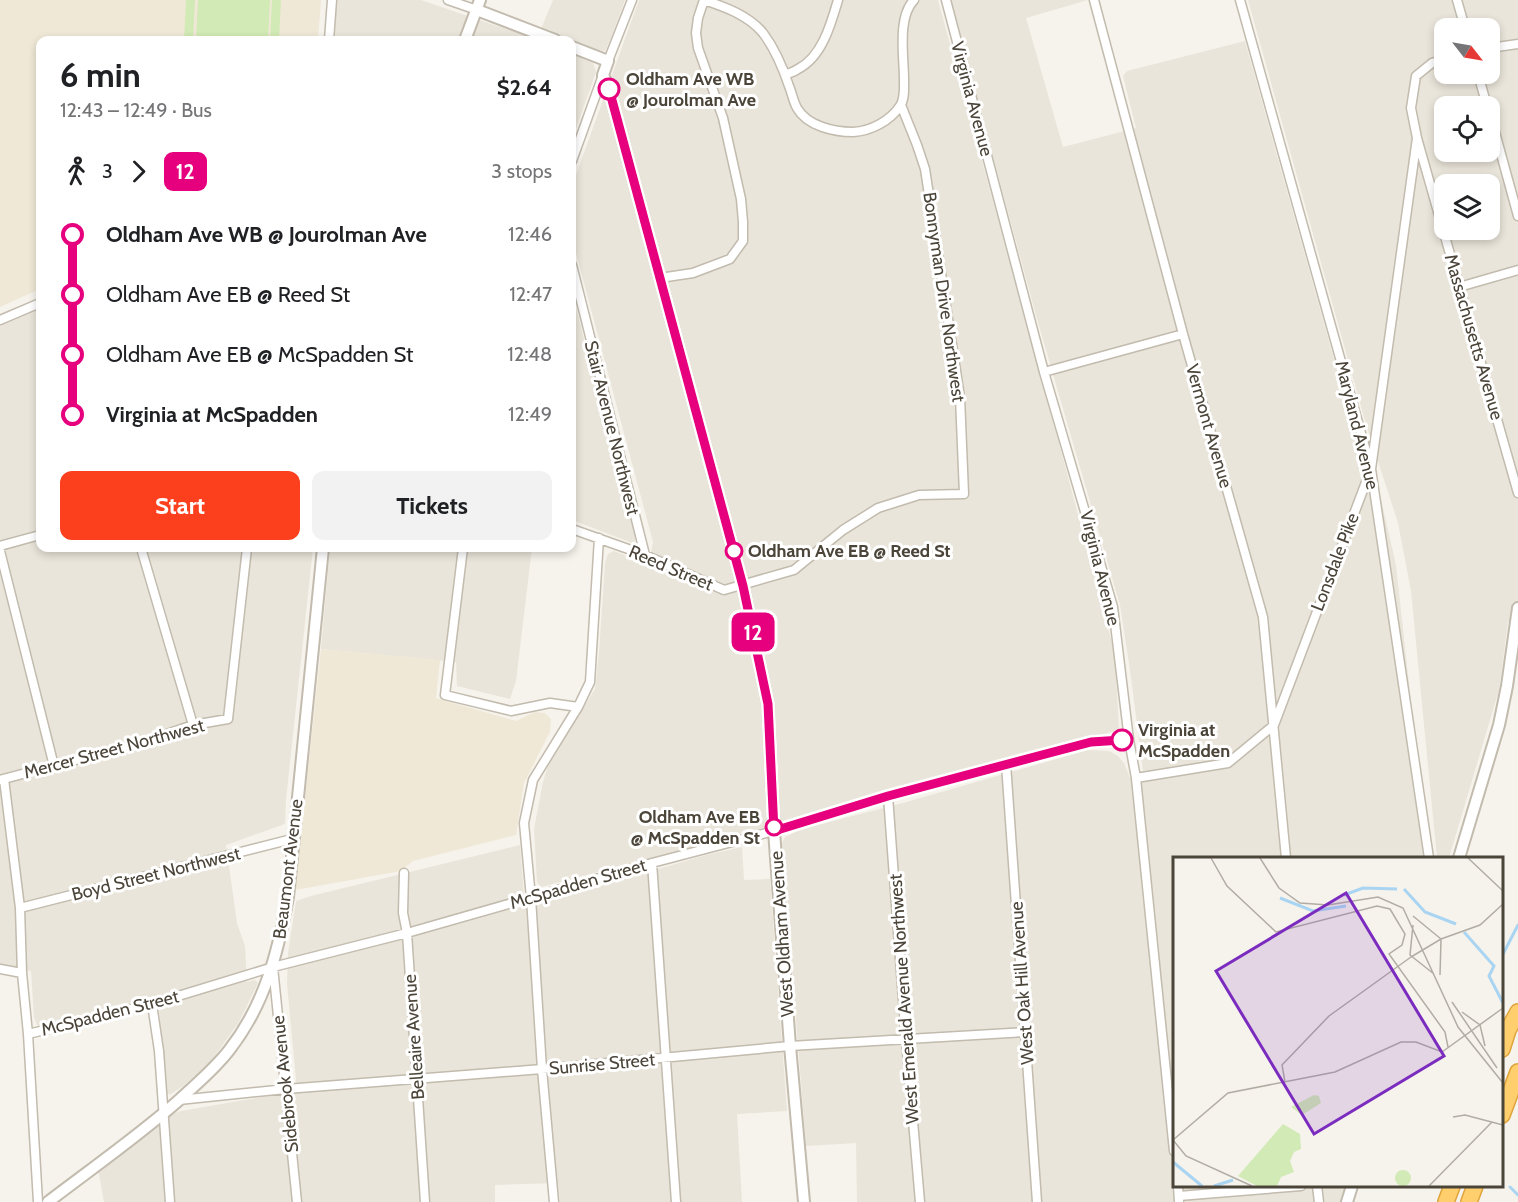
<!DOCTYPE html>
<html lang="en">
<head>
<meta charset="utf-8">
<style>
	:root { --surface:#fff; --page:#f2f2f2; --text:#202124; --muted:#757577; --accent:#fc3f1d }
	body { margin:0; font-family:Cabin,sans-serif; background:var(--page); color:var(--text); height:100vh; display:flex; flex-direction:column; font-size:22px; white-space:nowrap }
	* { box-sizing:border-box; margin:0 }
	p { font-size:20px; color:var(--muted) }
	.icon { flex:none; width:33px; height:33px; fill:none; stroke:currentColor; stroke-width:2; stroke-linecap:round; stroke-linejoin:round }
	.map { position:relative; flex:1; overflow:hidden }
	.drawer { position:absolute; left:36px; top:36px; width:540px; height:516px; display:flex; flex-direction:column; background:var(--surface); border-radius:12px; box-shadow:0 3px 9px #0003 }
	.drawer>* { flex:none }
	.badge { padding:0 12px; border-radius:9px; font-size:21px; line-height:39px }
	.needle { width:39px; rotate:121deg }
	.controls { position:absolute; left:1434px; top:18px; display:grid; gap:12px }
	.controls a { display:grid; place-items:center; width:66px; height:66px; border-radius:12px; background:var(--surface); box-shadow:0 3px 9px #0003; font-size:30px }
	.map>.badge { position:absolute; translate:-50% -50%; box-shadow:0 0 0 3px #fff }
	.legs { display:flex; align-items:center; gap:9px; height:66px; padding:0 24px; font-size:20px }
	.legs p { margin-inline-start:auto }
	.summary { display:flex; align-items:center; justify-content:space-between; height:102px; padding:0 24px }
	h1 { font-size:33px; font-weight:700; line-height:45px }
	.button { display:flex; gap:12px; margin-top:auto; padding:12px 24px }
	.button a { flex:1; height:69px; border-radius:12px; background:var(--accent); color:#fff; font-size:24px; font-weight:700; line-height:69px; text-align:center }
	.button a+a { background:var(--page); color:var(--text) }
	ul { padding:0 24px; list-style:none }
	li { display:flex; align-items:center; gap:21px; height:60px; font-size:22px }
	li i { display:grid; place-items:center; width:9px; height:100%; margin:0 8px; background:currentColor }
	li i::after { content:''; width:15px; height:15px; margin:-8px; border:4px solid; border-radius:50%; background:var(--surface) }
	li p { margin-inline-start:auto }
	li:first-child i { background:linear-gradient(#0000 50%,currentColor 0) }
	li:last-child i { background:linear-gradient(currentColor 50%,#0000 0) }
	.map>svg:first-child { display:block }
	.residential { fill:#eae5da; fill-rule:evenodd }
	.education { fill:#efe8d6 }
	.green { fill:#d2eab5 }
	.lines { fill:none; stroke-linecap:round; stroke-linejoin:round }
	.stream { stroke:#a9d4f2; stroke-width:3 }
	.minor-casing { stroke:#c2bbae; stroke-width:11 }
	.tertiary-casing { stroke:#c2bbae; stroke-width:14 }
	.motorway-casing { stroke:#e0a43c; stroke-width:18 }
	.minor { stroke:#fff; stroke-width:8 }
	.tertiary { stroke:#fff; stroke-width:10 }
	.motorway { stroke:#ffcf6e; stroke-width:15 }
	.line-1-casing { stroke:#fff; stroke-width:14 }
	.line-1 { stroke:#e6007e; stroke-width:9 }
	.stop-1-dot { fill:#fff; stroke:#e6007e; stroke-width:3 }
	.labels { text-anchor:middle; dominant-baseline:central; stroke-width:6; stroke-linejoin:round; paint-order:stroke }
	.stop-label { font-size:18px; font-weight:bold; fill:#4b4439; stroke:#fff; text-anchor:start }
	.street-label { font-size:18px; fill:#4b4439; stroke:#fff }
	.inset-river { fill:none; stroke:#a9d4f2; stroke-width:3 }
	.inset-road { fill:none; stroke:#b2ada4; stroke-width:1.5 }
	.view { fill:#7b2cbf; fill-opacity:0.15; stroke:#7b2cbf; stroke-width:3 }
	.inset-edge { fill:none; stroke:#4b4439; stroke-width:3 }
</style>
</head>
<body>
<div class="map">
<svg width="1518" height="1202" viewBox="0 0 1518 1202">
	<rect width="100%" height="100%" fill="#f6f3ec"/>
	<path class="residential" d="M336,0H421L538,40H334Z
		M553,0H625L611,38L605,51L598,50L541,29Z
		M639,0H938L1059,443L1115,654L1119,730L854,801L732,837L541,887L537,882L534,829L543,782L549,762L595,689L599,653L605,563L608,554L614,551L649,565L653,542L572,238V186Z
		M950,0H1088L1026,18L1063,147L1136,128L1123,76L1127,71L1245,41L1365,470L1380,495L1396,565L1428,858H1174V1186H1349L1343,1202H857L856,1143L806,1146L782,843L785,837L802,829L903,803L1088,750L1109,751L1118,756L1124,763L1130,778L1144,779L1130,670L1120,605L1039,326Z
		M1248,0H1518V619L1508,622L1499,690L1449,858H1437L1411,591L1398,523L1365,421ZM1444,28H1490V74H1444ZM1444,106H1490V152H1444ZM1444,184H1490V230H1444Z
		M572,54L593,63L596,72L572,140Z
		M572,293L635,532V544L572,520Z
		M40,308V548H313L286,800L285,824L226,845L237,923L245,946L247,982L255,980L258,983L239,1022L209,1064L183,1086L171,1094H166L158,997L43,1028L37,1025L34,1017L31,971L0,964V324Z
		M330,548H532L516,681L510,699L457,686L456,662L321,649Z
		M520,845L525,908L706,855L742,847L744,880L770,879L787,1111L737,1114L742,1202H560L558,1183L495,1185V1202H104L98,1169L147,1130L172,1114L181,1111L297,1091L287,984L288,953L296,901L311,896Z"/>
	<path class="education" d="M0,0H321L318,40H40V289L0,307Z
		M321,649L440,660L436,698L516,721L535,712L545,713L551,719L550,732L524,783L516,835L413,861L401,871L295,890Z"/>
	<path class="green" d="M186,0H195L193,40H184Z
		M198,0H270L268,40H196Z
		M272,0H281L279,40H270Z"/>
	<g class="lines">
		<path class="stream" d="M1502,956L1518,925
			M1510,1187L1518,1195"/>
		<g class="minor-casing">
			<path id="minor" d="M448,0L477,10
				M704,0C725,7 748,15 763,33C775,49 783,68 789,86C792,93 793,101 797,108C807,126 834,132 853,132C871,131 890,121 900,106C905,99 904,88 904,79C904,57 897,17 914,0
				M946,0L1044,372L1113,607L1129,740L1136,778L1174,1151
				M1094,0L1183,334L1263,617L1286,858
				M1240,0L1371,469L1429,858
				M1457,0L1465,28
				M329,40L332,0
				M1490,48L1518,44
				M1444,59L1432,63L1416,76L1411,108L1417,138L1518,493
				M608,61L632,0
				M1478,74L1487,106
				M785,75C789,73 794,72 798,69C822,57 831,24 838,0
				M1490,114L1518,216
				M572,161L603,75
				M572,265L645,555
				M660,278L693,273L730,259L743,241V222L741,199L723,118L698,48L696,33L698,18L704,0
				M1459,287L1518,270
				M0,320L40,303
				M1044,372L1183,334
				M572,529L645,555L724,590L794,570L843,530L878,508L919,495L964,494L960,397L925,169L917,145L901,105
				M0,546L40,535
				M141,548L193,725
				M463,548L445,695L511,711L550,703L578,707
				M0,551L54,766
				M1006,764L1037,1202
				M1136,778L1228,763L1274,725L1371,469L1417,138
				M4,779L20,908L22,973L28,1034L38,1202
				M0,780L147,741L193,725L228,719L247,548
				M888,796L906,1040L920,1202
				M652,863L676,1202
				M404,873L403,913L407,933L425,1202
				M20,908L292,839
				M273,967L297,1202
				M0,969L22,973
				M152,1004L159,1051L170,1202
				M28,1034L152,1004L273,967L407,933L652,863L774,831L888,796L1091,742L1129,740
				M179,1100L286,1089L542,1069L790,1046L1025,1032
				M1178,1186L1179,1202
				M1317,1186L1319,1202
				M1179,1196L1301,1186
				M554,1202L542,1069L531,898L524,823L533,780L578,707L590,682L599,538"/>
		</g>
		<g class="tertiary-casing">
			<path id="tertiary" d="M477,10L555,40
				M465,40L480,0
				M572,47L608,61L603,75L609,89L743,586L768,704L774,831L790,1046L804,1202
				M1459,858L1499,725L1507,686L1518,608
				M48,1202C91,1169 137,1137 178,1101C196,1084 215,1069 230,1049C265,1004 278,952 288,897L323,548
				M1347,1202L1352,1186"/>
		</g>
		<g class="motorway-casing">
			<path id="motorway" d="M1502,1049L1508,1030L1518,1012
				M1502,1115L1518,1072
				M1446,1202L1452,1186
				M1469,1202L1475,1186"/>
		</g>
		<use href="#minor" class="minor"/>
		<use href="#tertiary" class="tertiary"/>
		<use href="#motorway" class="motorway"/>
	</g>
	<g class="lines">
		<g class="line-1-casing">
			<path id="line-1" d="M609,89L743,586L768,704L774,831L888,796L1038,756L1091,742L1122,740"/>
		</g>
		<use href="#line-1" class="line-1"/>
	</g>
	<g class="stop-1-dot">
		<circle cx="609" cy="89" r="10"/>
		<circle cx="734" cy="551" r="8"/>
		<circle cx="1122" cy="740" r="10"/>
		<circle cx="774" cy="827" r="8"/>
	</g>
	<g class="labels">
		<g class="stop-label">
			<text x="626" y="79">Oldham Ave WB<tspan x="626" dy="21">@ Jourolman Ave</tspan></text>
			<text x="748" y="551">Oldham Ave EB @ Reed St</text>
			<text x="1138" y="730">Virginia at<tspan x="1138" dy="21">McSpadden</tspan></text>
			<text x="760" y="817" text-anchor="end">Oldham Ave EB<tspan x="760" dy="21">@ McSpadden St</tspan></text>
		</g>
		<g class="street-label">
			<text transform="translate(972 99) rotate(75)">Virginia Avenue</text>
			<text transform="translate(944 297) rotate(82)">Bonnyman Drive Northwest</text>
			<text transform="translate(1474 337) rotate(74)">Massachusetts Avenue</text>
			<text transform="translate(1357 425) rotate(76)">Maryland Avenue</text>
			<text transform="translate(1209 426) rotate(74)">Vermont Avenue</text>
			<text transform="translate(612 428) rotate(76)">Stair Avenue Northwest</text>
			<text transform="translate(1335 562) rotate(-69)">Lonsdale Pike</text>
			<text transform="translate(671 568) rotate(23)">Reed Street</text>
			<text transform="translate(1100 568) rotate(76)">Virginia Avenue</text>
			<text transform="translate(114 749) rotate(-15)">Mercer Street Northwest</text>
			<text transform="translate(288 869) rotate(-83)">Beaumont Avenue</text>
			<text transform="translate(156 874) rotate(-14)">Boyd Street Northwest</text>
			<text transform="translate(578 884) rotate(-16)">McSpadden Street</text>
			<text transform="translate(782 934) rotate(-94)">West Oldham Avenue</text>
			<text transform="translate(1022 983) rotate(-94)">West Oak Hill Avenue</text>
			<text transform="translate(904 999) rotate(-94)">West Emerald Avenue Northwest</text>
			<text transform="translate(110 1013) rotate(-14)">McSpadden Street</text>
			<text transform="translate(414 1037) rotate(-94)">Belleaire Avenue</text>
			<text transform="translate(602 1064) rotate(-5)">Sunrise Street</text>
			<text transform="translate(285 1084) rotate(-96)">Sidebrook Avenue</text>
		</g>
	</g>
	<g transform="translate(1173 857)">
		<rect width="330" height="330" fill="#f6f3ec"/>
		<path d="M141,238L146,239L148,246L129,258L118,250ZM110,267L127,277L128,292L121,295L117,304L121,315L108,320L104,329H84L65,319ZM222 321a8 8 0 1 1 16 0a8 8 0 1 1-16 0Z" fill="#d2eab5"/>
		<path class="inset-river" d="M231,32L252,55L283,67M171,38L190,31L224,32M107,41L140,54L173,49M291,75L321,109L316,119L330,146M0,305L29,329M41,329L60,323"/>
		<path class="inset-road" d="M38,1L54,29L103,75L204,49L217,52L232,77L229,88L216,97L272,175L275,190M87,1L106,31L127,46L155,48L205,40L230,51L285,170L330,226M295,1L330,34M240,59L268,82L267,118M240,68L237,98L261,117M238,100L268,82L307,68L330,47M279,145L324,211M289,155L307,168L312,189M112,225L109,208L156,159L238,100M280,260L292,258L330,268M0,283L55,236L162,215L228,185H243L269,195L330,151M0,283L13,299L79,329M256,329L319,265"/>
		<path class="view" d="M173,36L271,199L141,277L43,114Z"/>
		<rect width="330" height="330" class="inset-edge"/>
	</g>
</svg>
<div class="controls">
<a><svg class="needle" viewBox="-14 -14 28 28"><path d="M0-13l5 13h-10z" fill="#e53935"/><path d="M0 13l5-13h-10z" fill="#757577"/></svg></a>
<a><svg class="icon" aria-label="locate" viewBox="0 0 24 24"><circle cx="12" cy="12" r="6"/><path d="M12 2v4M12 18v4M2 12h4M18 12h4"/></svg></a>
<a><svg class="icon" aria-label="layers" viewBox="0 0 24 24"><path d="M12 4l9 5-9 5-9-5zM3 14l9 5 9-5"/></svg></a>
</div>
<b class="badge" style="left:753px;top:632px;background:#e6007e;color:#fff">12</b>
<section class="drawer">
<div class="summary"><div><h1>6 min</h1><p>12:43 – 12:49 · Bus</p></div><b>$2.64</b></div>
<div class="legs"><svg class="icon" aria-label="walk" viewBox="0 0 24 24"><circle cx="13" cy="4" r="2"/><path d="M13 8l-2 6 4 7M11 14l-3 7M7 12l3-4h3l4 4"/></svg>3<svg class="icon" aria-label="forward" viewBox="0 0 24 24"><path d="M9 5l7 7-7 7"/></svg><b class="badge" style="background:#e6007e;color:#fff">12</b><p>3 stops</p></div>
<ul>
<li><i style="color:#e6007e"></i><b>Oldham Ave WB @ Jourolman Ave</b><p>12:46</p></li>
<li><i style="color:#e6007e"></i><span>Oldham Ave EB @ Reed St</span><p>12:47</p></li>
<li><i style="color:#e6007e"></i><span>Oldham Ave EB @ McSpadden St</span><p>12:48</p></li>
<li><i style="color:#e6007e"></i><b>Virginia at McSpadden</b><p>12:49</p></li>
</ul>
<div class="button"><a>Start</a><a>Tickets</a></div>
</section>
</div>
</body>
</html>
